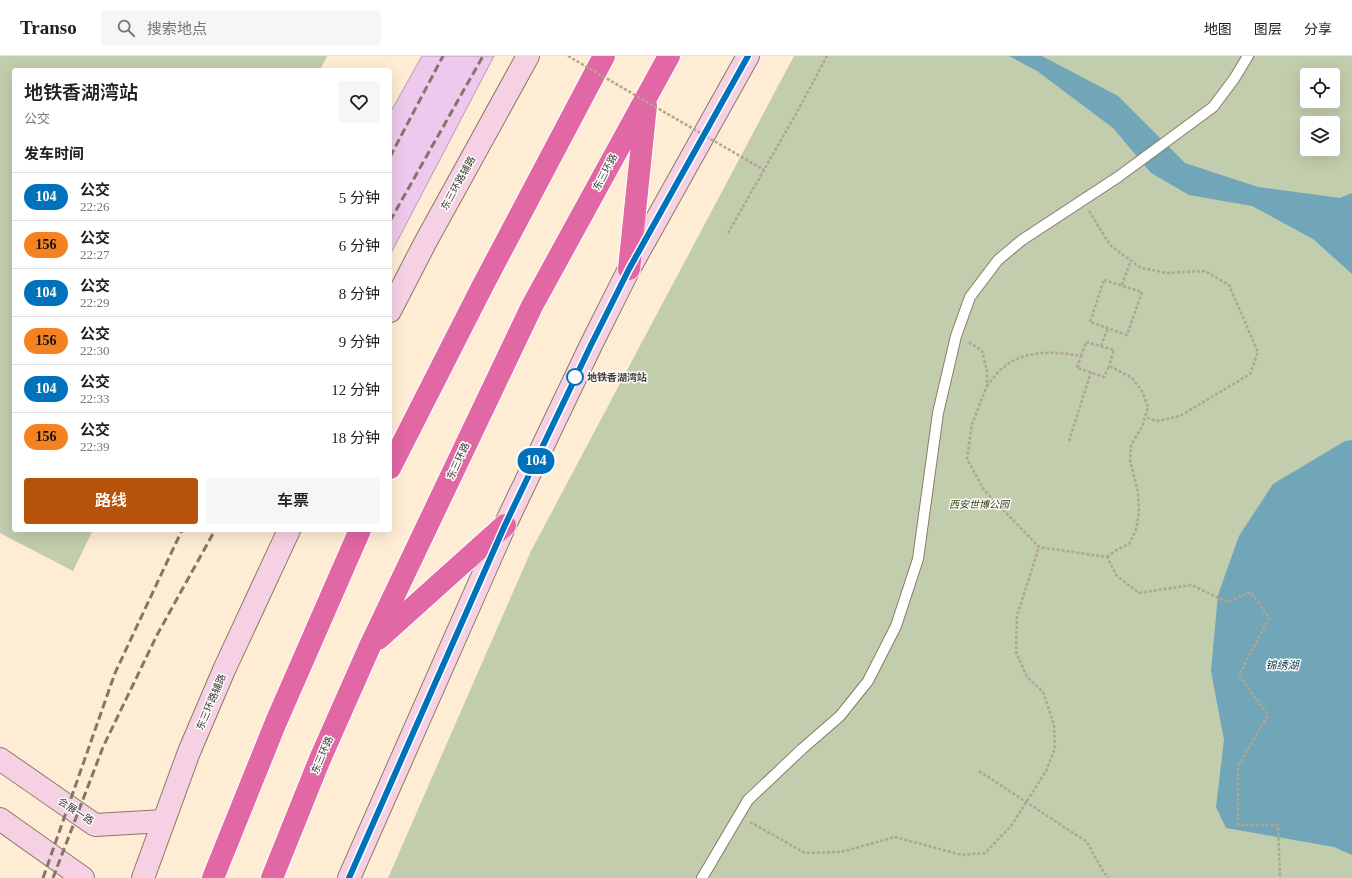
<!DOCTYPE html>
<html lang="zh">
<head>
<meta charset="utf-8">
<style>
	:root { --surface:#fff; --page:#f6f6f6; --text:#202124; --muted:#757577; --line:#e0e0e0; --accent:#b45309 }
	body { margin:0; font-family:"Times New Roman","Noto Sans SC",serif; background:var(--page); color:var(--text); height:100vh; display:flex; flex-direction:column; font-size:15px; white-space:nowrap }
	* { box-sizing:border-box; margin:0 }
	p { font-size:13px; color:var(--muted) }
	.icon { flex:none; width:22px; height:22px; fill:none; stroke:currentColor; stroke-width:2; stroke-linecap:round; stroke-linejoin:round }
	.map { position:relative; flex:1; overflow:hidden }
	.panel { position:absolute; left:12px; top:12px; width:380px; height:464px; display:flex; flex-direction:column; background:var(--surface); border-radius:4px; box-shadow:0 4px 16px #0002 }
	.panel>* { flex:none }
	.badge { padding:0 8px; border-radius:13px; font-size:14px; line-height:26px }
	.fabs { position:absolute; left:1300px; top:12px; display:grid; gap:8px }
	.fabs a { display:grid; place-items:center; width:40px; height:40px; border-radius:4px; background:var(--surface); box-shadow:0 4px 16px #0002; font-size:20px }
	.map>.badge { position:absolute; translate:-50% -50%; box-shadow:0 0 0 2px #fff }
	h2 { padding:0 12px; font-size:15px; line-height:36px }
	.round { display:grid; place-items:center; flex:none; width:42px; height:42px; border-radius:4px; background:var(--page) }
	.overview { display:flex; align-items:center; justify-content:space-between; height:68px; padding:0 12px }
	h1 { font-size:19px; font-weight:600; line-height:30px }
	.action { display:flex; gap:8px; margin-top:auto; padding:8px 12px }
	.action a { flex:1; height:46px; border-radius:4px; background:var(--accent); color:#fff; font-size:16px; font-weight:600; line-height:46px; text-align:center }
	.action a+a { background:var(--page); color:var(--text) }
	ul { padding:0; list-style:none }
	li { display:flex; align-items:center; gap:12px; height:48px; padding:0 12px; border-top:1px solid var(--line) }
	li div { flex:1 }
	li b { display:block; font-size:15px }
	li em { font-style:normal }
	li .badge { min-width:44px; font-weight:700; text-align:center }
	header { display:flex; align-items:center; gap:24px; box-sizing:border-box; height:56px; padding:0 20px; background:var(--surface); border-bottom:1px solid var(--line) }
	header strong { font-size:19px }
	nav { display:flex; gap:22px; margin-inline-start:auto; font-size:14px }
	.search { width:280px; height:36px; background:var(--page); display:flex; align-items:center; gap:10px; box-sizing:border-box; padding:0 14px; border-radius:4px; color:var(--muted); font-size:15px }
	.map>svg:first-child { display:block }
	.green { fill:#c2cdad; fill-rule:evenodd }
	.water { fill:#71a6b9 }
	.building { fill:#eec9ed; stroke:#b29db1 }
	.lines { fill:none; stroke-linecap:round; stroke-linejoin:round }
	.lane-casing { stroke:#8a7a64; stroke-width:12 }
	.secondary-casing { stroke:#8a7a64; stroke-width:24 }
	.highway-casing { stroke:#fff; stroke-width:24 }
	.path { stroke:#b1a491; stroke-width:2.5; stroke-dasharray:3 2; stroke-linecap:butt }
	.lane { stroke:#fff; stroke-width:10 }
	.secondary { stroke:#f6d1e4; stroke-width:22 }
	.highway { stroke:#e167a5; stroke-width:22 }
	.rail { stroke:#827768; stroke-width:3; stroke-dasharray:8 4; stroke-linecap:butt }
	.path-bridge { stroke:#b1a491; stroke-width:2.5; stroke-dasharray:3 2; stroke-linecap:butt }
	.line-casing { stroke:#fff; stroke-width:9 }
	.line { stroke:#0072bc; stroke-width:6 }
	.stop-dot { fill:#fff; stroke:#0072bc; stroke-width:2 }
	.labels { text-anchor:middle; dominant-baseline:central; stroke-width:3; stroke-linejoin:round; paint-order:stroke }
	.street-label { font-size:10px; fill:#423b31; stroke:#fcfcfc }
	.stop-label { font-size:10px; font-weight:bold; fill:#423b31; stroke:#fcfcfc; text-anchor:start }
	.park-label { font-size:10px; font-style:italic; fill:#354210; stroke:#fcfcfc }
	.water-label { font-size:11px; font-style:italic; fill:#124150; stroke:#fcfcfc }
</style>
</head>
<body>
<header>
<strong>Transo</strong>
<div class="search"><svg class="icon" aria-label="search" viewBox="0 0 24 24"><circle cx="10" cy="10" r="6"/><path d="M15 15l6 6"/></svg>搜索地点</div>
<nav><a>地图</a><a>图层</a><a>分享</a></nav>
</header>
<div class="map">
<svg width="1352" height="822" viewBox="0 0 1352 822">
	<rect width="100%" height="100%" fill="#feecd4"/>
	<path class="green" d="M0,0H327L320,14H14V474H93L73,515L0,477Z
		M794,0H1352V822H388L531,495ZM1307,19H1333V45H1307ZM1307,67H1333V93H1307Z"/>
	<path class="water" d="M1009,0H1042L1118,40L1185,107L1258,131L1340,142L1352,137V218L1313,183L1252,150L1189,139L1151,117L1113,72L1037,15Z
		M1352,384V799L1334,791L1226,772L1216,751L1224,684L1211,615L1218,539L1239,480L1273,428L1345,385Z"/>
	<path class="building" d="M422,0H494L390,199V57Z"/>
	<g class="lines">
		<g class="lane-casing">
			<path id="lane" d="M702,822L748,744L802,693L840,660L868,625L896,570L918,503L938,357L956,280L970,241L998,204L1022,184L1118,121L1213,51L1234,23L1248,0"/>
		</g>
		<g class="secondary-casing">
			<path id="secondary" d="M390,255L425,187L528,0
				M0,703L95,769L164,765
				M0,763L83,822
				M143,822L189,696L224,614L289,474
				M349,822L505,469L591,289L629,213L748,0"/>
		</g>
		<g class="highway-casing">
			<path id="highway" d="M629,213L646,49
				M390,412L482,231L604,0
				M378,583L505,469
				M213,822L276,666L360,474
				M272,822L320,703L370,590L532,250L669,0"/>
		</g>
		<path class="path" d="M1089,155L1110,189L1141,212L1168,217L1205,215L1229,229L1258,296L1250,318L1180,360L1157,365L1145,361
			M728,177L796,58L827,0
			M1104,224L1142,236L1127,279L1090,266Z
			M1122,229L1131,204
			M969,286L982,295L987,315V330L972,368L967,403L984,434L1039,491L1107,501L1117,520L1139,537L1191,529L1228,546L1251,536L1269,562L1239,619L1268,659L1238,710V769H1278L1280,822
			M1101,290L1108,272
			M1081,300L1086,286L1114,294L1109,310
			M987,330C992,324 997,316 1004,311C1024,294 1056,295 1081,300L1077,312L1104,321L1109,310L1131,321L1142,335L1148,351L1142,371L1131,389L1130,404L1138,436L1139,456L1136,474L1129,488L1115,495L1107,501
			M1069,385L1091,316
			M979,715L1087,786L1104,817L1109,822
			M750,766L805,797L841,796L895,781L962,799L985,797L1011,770L1046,715L1055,692L1054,669L1043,636L1027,621L1016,596L1017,560L1039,491"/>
		<use href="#lane" class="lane"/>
		<use href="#secondary" class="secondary"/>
		<use href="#highway" class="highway"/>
		<path class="rail" d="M390,101L443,0
			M390,165L483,0
			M43,822L115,617L182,474
			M53,822L103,691L157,579L215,474"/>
		<path class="path-bridge" d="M568,0L764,114"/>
	</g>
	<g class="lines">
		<g class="line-casing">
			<path id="line" d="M349,822L505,469L591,289L629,213L748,0"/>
		</g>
		<use href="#line" class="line"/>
	</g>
	<circle class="stop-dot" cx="575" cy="321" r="8"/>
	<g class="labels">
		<g class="street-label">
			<text transform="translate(605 116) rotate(-62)">东三环路</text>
			<text transform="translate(458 127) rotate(-61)">东三环路辅路</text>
			<text transform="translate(458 405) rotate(-65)">东三环路</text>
			<text transform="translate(211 646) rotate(-67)">东三环路辅路</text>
			<text transform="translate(322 699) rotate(-67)">东三环路</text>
			<text transform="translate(76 755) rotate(33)">会展一路</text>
		</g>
		<g class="stop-label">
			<text x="587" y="321">地铁香湖湾站</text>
		</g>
		<g class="park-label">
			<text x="979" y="448">西安世博公园</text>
		</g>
		<g class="water-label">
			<text x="1282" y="609">锦绣湖</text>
		</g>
	</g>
</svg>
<div class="fabs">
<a><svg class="icon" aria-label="locate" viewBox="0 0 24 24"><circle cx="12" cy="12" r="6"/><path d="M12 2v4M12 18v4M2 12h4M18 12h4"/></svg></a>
<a><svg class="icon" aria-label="layers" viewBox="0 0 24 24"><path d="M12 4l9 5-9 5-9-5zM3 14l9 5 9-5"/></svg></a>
</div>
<b class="badge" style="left:536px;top:405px;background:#0072bc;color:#fff">104</b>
<section class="panel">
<div class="overview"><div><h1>地铁香湖湾站</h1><p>公交</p></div><a class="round"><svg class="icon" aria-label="heart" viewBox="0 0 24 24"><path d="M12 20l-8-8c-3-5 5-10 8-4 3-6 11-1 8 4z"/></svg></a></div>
<h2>发车时间</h2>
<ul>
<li><span class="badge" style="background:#0072bc;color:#fff">104</span><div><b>公交</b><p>22:26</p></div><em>5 分钟</em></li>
<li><span class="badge" style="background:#f58220;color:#111">156</span><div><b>公交</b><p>22:27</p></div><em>6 分钟</em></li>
<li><span class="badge" style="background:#0072bc;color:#fff">104</span><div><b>公交</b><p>22:29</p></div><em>8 分钟</em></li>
<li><span class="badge" style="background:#f58220;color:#111">156</span><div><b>公交</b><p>22:30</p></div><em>9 分钟</em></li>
<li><span class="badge" style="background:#0072bc;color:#fff">104</span><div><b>公交</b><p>22:33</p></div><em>12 分钟</em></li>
<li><span class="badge" style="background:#f58220;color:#111">156</span><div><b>公交</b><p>22:39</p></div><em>18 分钟</em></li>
</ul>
<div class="action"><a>路线</a><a>车票</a></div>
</section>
</div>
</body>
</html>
